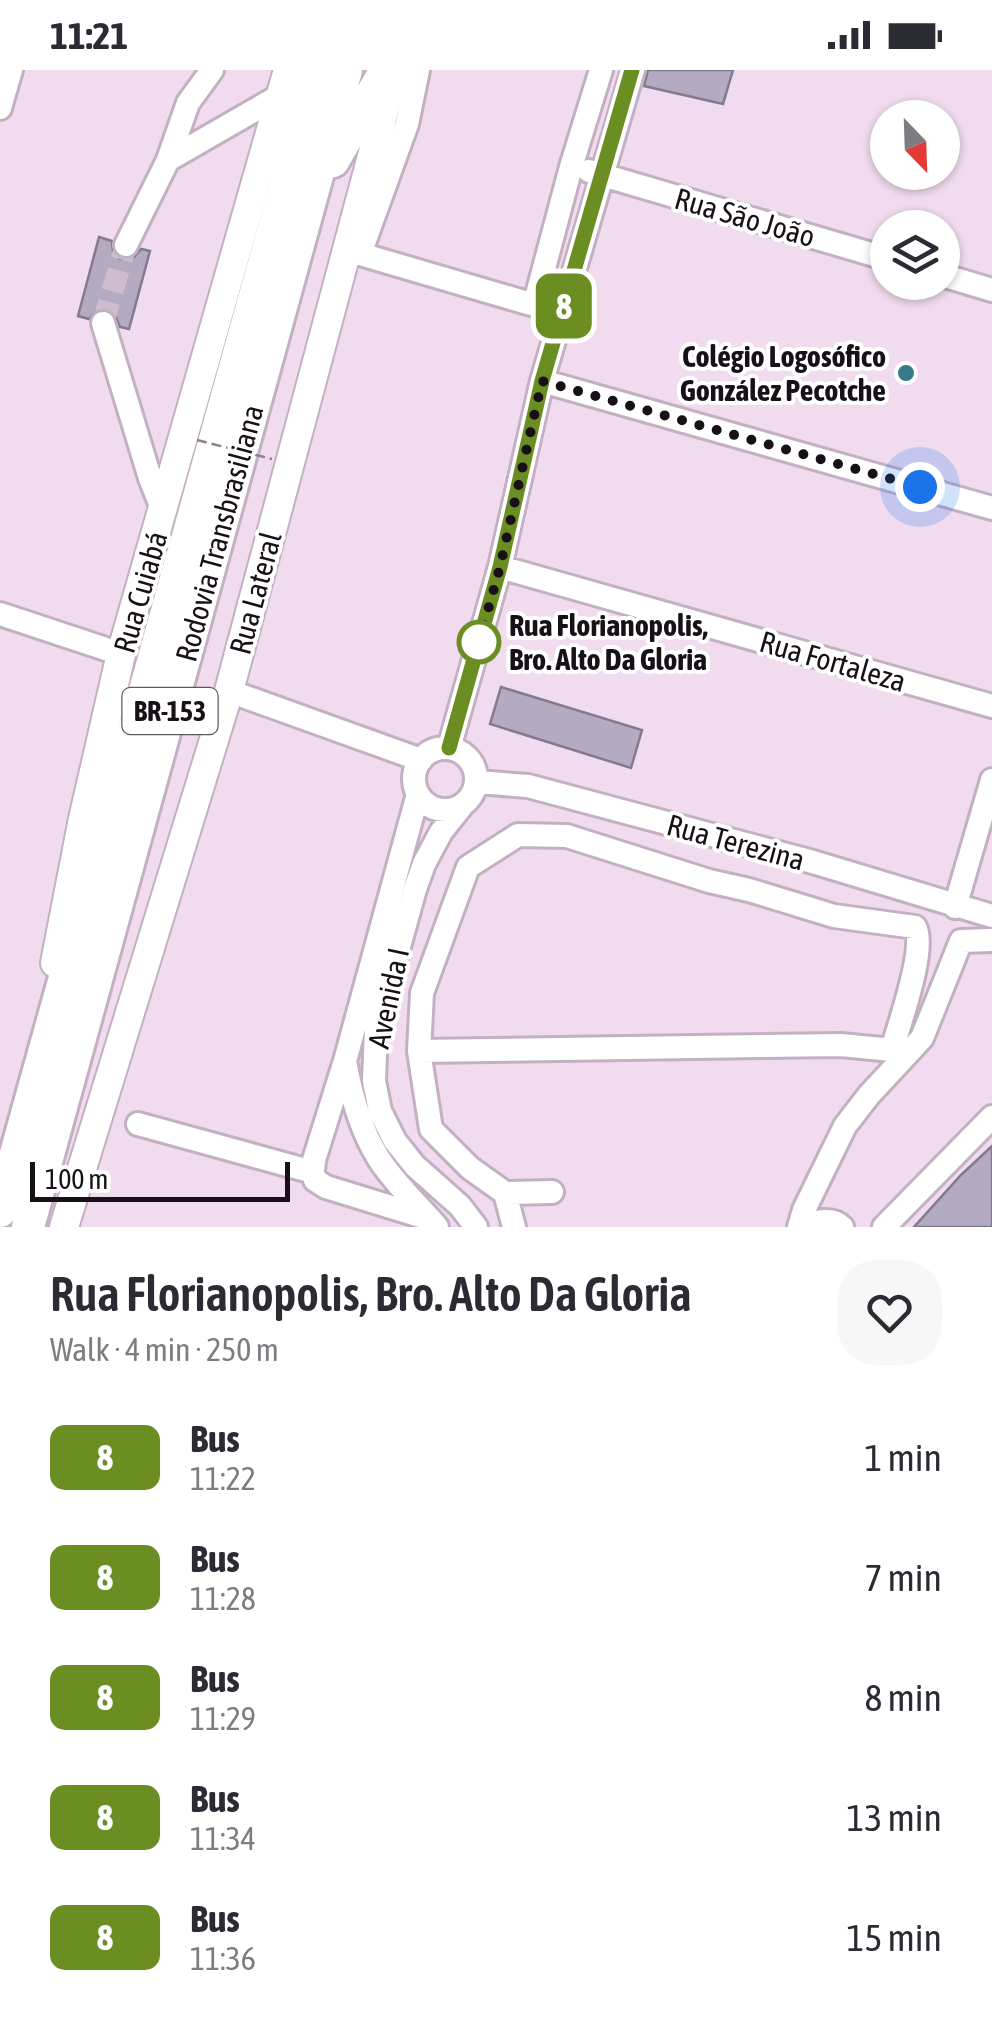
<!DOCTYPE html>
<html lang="en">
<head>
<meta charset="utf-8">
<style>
	:root { --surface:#fff; --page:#f7f7f7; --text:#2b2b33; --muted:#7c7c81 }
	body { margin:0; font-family:"Asap Condensed",sans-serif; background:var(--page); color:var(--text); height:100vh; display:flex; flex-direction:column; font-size:38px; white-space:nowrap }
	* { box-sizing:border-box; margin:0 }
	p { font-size:32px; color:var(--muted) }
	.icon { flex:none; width:55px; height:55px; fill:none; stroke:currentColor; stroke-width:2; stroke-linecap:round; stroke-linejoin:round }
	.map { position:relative; height:1157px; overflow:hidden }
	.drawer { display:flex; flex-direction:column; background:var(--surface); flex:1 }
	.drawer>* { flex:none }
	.badge { padding:0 20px; border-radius:15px; font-size:35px; line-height:65px }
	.needle { width:65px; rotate:157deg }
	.controls { position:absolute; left:870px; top:30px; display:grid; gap:20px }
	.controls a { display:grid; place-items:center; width:90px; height:90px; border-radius:50%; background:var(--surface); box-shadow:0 2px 8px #0004; font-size:50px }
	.scale { position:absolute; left:30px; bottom:25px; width:260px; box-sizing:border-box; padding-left:10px; border:5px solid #171016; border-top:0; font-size:28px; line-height:35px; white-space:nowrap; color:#171016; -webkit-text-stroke:8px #fff; paint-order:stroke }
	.you { position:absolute; width:50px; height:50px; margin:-25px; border:8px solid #fff; border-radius:50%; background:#1a73e8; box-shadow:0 0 0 15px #1a73e833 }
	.map>.badge { position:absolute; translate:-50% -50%; box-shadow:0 0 0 5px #fff }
	.round { display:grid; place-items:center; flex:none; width:105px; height:105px; border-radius:40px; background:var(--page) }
	.overview { display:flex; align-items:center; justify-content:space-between; height:170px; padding:0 50px }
	h1 { font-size:48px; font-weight:600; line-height:75px }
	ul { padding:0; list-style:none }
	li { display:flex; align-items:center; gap:30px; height:120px; padding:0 50px }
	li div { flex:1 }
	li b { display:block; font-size:38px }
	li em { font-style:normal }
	li .badge { min-width:110px; font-weight:700; text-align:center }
	.status { display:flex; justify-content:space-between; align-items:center; height:70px; padding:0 50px; background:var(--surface); direction:ltr }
	.status svg { height:28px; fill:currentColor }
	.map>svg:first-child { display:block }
	.building { fill:#b4aac2; stroke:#847a90; stroke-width:2.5 }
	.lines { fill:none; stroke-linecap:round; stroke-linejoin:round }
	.minor-tunnel { stroke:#cfbdce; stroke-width:22; stroke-dasharray:22 11; stroke-linecap:butt }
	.minor-casing { stroke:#c4b0c3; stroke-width:28 }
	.major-casing { stroke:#c4b0c3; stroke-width:32 }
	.highway-casing { stroke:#c4b0c3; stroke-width:38 }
	.minor { stroke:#fff; stroke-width:22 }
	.major { stroke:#fff; stroke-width:28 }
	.highway { stroke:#fff; stroke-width:32 }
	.path-bridge { stroke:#8f808e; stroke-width:2.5; stroke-dasharray:10 5; stroke-linecap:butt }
	.line-casing { stroke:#fff; stroke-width:22 }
	.line { stroke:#6b8e23; stroke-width:15 }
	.walk { stroke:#171016; stroke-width:10; stroke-dasharray:0 18 }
	.poi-dot { fill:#377a8a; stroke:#fff; stroke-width:4 }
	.stop-dot { fill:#fff; stroke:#6b8e23; stroke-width:5 }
	.labels { text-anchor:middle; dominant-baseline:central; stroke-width:8; stroke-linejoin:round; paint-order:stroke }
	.shield { fill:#fff; stroke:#5d585c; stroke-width:2.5 }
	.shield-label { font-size:28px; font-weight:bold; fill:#171016 }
	.street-label { font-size:30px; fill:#171016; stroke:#fff }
	.poi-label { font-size:30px; font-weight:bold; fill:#171016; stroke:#fff; text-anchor:end }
	.stop-label { font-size:30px; font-weight:bold; fill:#171016; stroke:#fff; text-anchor:start }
</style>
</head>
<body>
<div class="status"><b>11:21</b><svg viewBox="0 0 49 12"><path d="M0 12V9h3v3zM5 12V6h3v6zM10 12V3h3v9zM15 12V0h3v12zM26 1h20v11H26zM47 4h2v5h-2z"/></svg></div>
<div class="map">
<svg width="992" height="1157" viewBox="0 0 992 1157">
	<rect width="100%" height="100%" fill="#f0dbef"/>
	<path class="building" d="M648,0H733L723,34L644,16Z
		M99,167L112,171L113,182L120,189L133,188L141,179L150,181L129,259L120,257L114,243L107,239H98L89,249L78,246Z
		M501,617L642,660L631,698L490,654Z
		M992,1076V1157H914L961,1105Z"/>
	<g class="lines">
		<path class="minor-tunnel" d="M103,253L126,175"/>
		<g class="minor-casing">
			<path id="minor" d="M418,0L407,54L360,184L531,234L535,232L571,97L601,0
				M0,38L11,0
				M168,90L281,25
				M589,101L888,189
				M126,175L168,90L188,33L212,0
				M942,205L992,220
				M103,253L150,408L163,441
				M542,311L992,438
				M500,497L992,636
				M0,544L121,584
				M229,621L421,690
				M414 709a31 31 0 1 1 62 0a31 31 0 1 1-62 0Z
				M449,678L500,497L542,311L633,0
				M477,712L528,716L813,792L992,846
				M418,724L345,991C351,1025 360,1059 379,1089C395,1114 418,1135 437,1157
				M461,737L441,762L424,794L415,819L376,959L374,1011L380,1041L395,1071L415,1096L460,1136L476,1157
				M955,837L992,710
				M419,981L841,975L892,980L903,988
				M344,994L314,1090L313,1102L315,1110L326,1117L430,1149
				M138,1054L313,1102
				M552,1122L505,1123L470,1098L431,1059L419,981L422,923L468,797L518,765L567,766L709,811L749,820L834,846L915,857C927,878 899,954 892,980
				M505,1123L514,1157
				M799,1157L804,1140L845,1056L869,1025L922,968L961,871L992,870
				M805,1157C816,1151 832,1147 842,1157
				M884,1157L992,1047"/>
		</g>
		<g class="major-casing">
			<path id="major" d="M55,893L83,749L121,584L288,0
				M64,1157L229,621L395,0"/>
		</g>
		<g class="highway-casing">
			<path id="highway" d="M333,91L386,0
				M0,1141L318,0
				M28,1157L346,0"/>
		</g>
		<use href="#minor" class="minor"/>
		<use href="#major" class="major"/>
		<use href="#highway" class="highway"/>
		<path class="path-bridge" d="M197,370L272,389"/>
	</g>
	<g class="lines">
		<g class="line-casing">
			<path id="line" d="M449,678L500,497L542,311L632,0"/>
		</g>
		<use href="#line" class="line"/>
		<path class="walk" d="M479,572L500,497L542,311L920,417"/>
	</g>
	<circle class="poi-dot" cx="906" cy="303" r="10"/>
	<circle class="stop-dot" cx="479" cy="572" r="20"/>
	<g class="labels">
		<rect class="shield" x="122.5" y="618" width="95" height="46" rx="8"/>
		<g class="shield-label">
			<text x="170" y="641">BR-153</text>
		</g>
		<g class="street-label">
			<text transform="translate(745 147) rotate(16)">Rua São João</text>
			<text transform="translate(219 463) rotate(-75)">Rodovia Transbrasiliana</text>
			<text transform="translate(140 522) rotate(-74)">Rua Cuiabá</text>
			<text transform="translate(255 523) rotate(-75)">Rua Lateral</text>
			<text transform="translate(833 591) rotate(16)">Rua Fortaleza</text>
			<text transform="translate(736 772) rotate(15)">Rua Terezina</text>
			<text transform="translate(388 928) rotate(-78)">Avenida I</text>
		</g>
		<g class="poi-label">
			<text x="886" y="286">Colégio Logosófico<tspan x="886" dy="34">González Pecotche</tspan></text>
		</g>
		<g class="stop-label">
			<text x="509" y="555">Rua Florianopolis,<tspan x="509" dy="34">Bro. Alto Da Gloria</tspan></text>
		</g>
	</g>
</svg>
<div class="controls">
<a><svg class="needle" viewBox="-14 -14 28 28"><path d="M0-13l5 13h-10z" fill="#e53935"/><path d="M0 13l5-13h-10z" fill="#7c7c81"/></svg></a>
<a><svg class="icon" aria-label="layers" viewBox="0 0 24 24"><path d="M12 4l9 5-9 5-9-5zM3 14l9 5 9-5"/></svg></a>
</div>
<div class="scale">100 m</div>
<div class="you" style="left:920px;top:417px"></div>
<b class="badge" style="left:564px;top:236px;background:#6b8e23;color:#fff">8</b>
</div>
<section class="drawer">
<div class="overview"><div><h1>Rua Florianopolis, Bro. Alto Da Gloria</h1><p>Walk · 4 min · 250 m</p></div><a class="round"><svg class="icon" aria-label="heart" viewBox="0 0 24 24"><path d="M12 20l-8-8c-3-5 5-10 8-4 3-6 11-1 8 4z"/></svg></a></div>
<ul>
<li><span class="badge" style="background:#6b8e23;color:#fff">8</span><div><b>Bus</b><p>11:22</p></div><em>1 min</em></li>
<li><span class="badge" style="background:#6b8e23;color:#fff">8</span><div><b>Bus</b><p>11:28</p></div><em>7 min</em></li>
<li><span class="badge" style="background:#6b8e23;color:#fff">8</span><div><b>Bus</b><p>11:29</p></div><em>8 min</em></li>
<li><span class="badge" style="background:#6b8e23;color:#fff">8</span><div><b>Bus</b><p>11:34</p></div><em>13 min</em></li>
<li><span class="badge" style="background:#6b8e23;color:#fff">8</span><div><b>Bus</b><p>11:36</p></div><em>15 min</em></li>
</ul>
</section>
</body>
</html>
